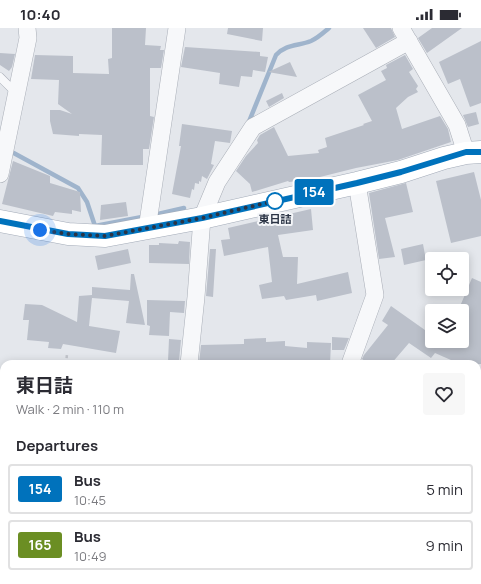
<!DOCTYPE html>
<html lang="en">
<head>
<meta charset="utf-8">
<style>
	:root { --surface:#fff; --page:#f7f7f7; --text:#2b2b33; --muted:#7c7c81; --line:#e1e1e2 }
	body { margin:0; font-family:Manrope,"Noto Sans JP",sans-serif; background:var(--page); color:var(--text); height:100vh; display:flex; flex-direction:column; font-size:15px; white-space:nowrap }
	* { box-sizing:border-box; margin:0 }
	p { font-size:13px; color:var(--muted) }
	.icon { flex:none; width:22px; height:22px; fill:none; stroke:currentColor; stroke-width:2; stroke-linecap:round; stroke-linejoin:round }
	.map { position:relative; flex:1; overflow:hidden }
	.sheet { position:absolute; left:0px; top:332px; width:481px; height:224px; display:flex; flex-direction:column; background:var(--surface); border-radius:12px 12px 0 0; box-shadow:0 2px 10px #0003 }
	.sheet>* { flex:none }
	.badge { padding:0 8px; border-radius:3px; font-size:14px; line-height:26px }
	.fabs { position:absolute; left:425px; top:224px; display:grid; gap:8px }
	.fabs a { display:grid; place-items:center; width:44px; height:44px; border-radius:4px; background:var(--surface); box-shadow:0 2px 10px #0003; font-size:20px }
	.you { position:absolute; width:20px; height:20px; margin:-10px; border:3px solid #fff; border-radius:50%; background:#1a73e8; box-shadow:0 0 0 6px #1a73e833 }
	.map>.badge { position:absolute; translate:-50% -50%; box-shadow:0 0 0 2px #fff }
	h2 { padding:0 16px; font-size:15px; line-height:36px }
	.round { display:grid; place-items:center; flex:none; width:42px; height:42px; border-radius:4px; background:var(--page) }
	.overview { display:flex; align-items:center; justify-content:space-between; height:68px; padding:0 16px }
	h1 { font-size:19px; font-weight:700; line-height:30px }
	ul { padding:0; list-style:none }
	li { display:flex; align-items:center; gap:12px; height:50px; margin:0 8px 6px; padding:0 8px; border:2px solid var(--line); border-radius:4px }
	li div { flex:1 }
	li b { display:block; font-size:15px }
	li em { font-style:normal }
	li .badge { min-width:44px; font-weight:700; text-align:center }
	.status { display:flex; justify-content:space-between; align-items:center; height:28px; padding:0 20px; background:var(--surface); direction:ltr }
	.status svg { height:11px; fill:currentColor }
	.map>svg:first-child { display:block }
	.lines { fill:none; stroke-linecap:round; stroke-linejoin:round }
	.stream { stroke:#9fb4cc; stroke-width:4.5 }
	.building { fill:#bbc0ca }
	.lane-casing { stroke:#a9aeb7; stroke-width:9 }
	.street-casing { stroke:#a9aeb7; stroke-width:18 }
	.primary-casing { stroke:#a3abb8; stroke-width:23 }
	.path { stroke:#c2c5cb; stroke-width:2.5; stroke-dasharray:3 3; stroke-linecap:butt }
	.lane { stroke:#f7f8fa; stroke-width:8 }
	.street { stroke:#f7f8fa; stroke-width:17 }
	.primary { stroke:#fff; stroke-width:22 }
	.line-casing { stroke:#fff; stroke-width:9 }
	.line { stroke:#0072bc; stroke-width:6 }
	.walk { stroke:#2b3445; stroke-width:4; stroke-dasharray:0 7.2 }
	.stop-dot { fill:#fff; stroke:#0072bc; stroke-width:2 }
	.labels { text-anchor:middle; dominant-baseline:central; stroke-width:4; stroke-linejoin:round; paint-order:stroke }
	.stop-label { font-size:11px; font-weight:bold; fill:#2b3445; stroke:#f4f6f9 }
</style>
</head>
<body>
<div class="status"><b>10:40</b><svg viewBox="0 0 49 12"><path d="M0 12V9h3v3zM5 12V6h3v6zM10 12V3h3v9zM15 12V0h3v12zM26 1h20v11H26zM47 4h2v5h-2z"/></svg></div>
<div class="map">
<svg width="481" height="556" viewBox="0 0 481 556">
	<rect width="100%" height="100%" fill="#e4e7ec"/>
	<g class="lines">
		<path class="stream" d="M248,96L276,27C286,16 298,18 311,13C318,10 323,5 329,0
			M10,123L78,160L87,174L95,198L142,189
			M158,186L184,180
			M477,404L481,399"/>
	</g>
	<path class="building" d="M112,0H146L145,17L161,18L160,22H164L161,40H150V88L154,89L149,121H143V137H101L102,107L79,106V108L53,106L50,93V82H60L72,86L58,76L59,52L31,51L35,27L73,28V45L109,46L108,31L112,30Z
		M228,0H263L262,13L227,6Z
		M363,0H391L395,9L376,20Z
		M432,0H462L427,25L418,10Z
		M481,13V75L470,79L460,51L448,56L439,34Z
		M185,19L260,24V28L268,29L265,44L253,42L252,49L241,48L239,59L219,56L220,45L181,39Z
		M0,25L15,26L12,39L9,43L0,37Z
		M405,27L413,41L409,44L418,58L416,61L418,64L408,69L396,80L402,101L440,88L448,101L451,114L398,132L356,140L308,152L289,154L288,153L252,164L250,156L236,143L246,128L258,115L257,112L260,107L274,99L288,128L319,125L318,122L327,119L325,110L364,97L363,96L372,93L358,67L386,52L381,43L387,40L386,37Z
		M290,34L297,49L268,44Z
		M282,65L284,70L269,79L266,73Z
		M476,84L479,96L468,99L463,87Z
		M182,96L232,103L230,115L215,113L211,136L214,137L207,151L202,148L201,154L199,153V156L195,155L194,162L192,161L190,170L172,166L181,118H179Z
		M13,133L50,148V155L80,164L81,184L72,182V186L55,184L53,188L2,176Z
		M474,144L481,172V208L451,215L436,153Z
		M406,155L413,184L385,190L395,229L379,231L369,165Z
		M126,174L128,188L100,192L101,177Z
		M311,181L313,202L278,207L283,229H298L297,256L348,244L352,265L317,273L316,267L286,272L284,268L262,271L259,257L272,254L268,219L224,228L221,212L230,211L228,200Z
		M179,213L190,214L189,236L149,235V217H159V215L178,216Z
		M423,216L426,232L404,237L401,221Z
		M128,221L131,235L98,242L95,228Z
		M210,221H216L213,269L206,268Z
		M131,246H134L145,297L126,295L129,273L92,270L89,298L120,303L116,325L63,316L61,321L48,320L49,314L27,312L29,292H23L25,276L42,277L77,294L79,268L92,267V259L130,262Z
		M472,250L481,254V336H460L435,325L431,330L409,315L391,336H369L362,331L364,327L388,297L382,293L391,278L432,307V313H462V283H458Z
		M147,272L185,273L184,285L170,284L169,308L149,307L150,298L147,297Z
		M332,309L349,310L344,322H332Z
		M266,310V314L285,313V318L307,320V314L331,315L330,336H295V334L269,335L268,334L199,335L201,317L244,316V311Z
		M169,311L181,312L179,333H168Z"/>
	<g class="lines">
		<g class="lane-casing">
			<path id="lane" d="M0,49L16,65"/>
		</g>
		<g class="street-casing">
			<path id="street" d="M401,0L457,97L466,125
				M0,146L28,10L27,0
				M147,201L177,0
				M189,336L196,269L202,190L217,154L253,99L409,13
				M350,336L375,267L357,155
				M0,509L4,510
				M477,521H481
				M96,552L97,556
				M413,552L414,556"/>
		</g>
		<g class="primary-casing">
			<path id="primary" d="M0,193L68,206L105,208L202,190L357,155L401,144L444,130L466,125L481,124"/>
		</g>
		<path class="path" d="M66,336L67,326"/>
		<use href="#lane" class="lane"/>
		<use href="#street" class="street"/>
		<use href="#primary" class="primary"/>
	</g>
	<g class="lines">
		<g class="line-casing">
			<path id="line" d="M0,193L68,206L105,208L202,190L357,155L401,144L466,124H481"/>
		</g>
		<use href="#line" class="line"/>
		<path class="walk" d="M40,202L68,206L105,208L202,190L275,173"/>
	</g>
	<circle class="stop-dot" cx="275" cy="173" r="8"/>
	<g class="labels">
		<g class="stop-label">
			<text x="275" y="190">東日詰</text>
		</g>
	</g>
</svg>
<div class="fabs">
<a><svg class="icon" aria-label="locate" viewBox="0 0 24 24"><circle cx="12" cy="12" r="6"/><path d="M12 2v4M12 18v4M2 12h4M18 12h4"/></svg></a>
<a><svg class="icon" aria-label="layers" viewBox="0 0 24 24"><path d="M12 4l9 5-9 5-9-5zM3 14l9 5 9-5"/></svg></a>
</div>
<div class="you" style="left:40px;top:202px"></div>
<b class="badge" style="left:314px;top:164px;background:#0072bc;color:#fff">154</b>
<section class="sheet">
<div class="overview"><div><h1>東日詰</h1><p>Walk · 2 min · 110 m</p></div><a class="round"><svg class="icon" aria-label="heart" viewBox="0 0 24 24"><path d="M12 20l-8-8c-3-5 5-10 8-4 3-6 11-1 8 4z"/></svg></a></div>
<h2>Departures</h2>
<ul>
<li><span class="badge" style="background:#0072bc;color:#fff">154</span><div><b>Bus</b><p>10:45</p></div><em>5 min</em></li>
<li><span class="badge" style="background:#6b8e23;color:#fff">165</span><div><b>Bus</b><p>10:49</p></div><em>9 min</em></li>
</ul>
</section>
</div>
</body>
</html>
